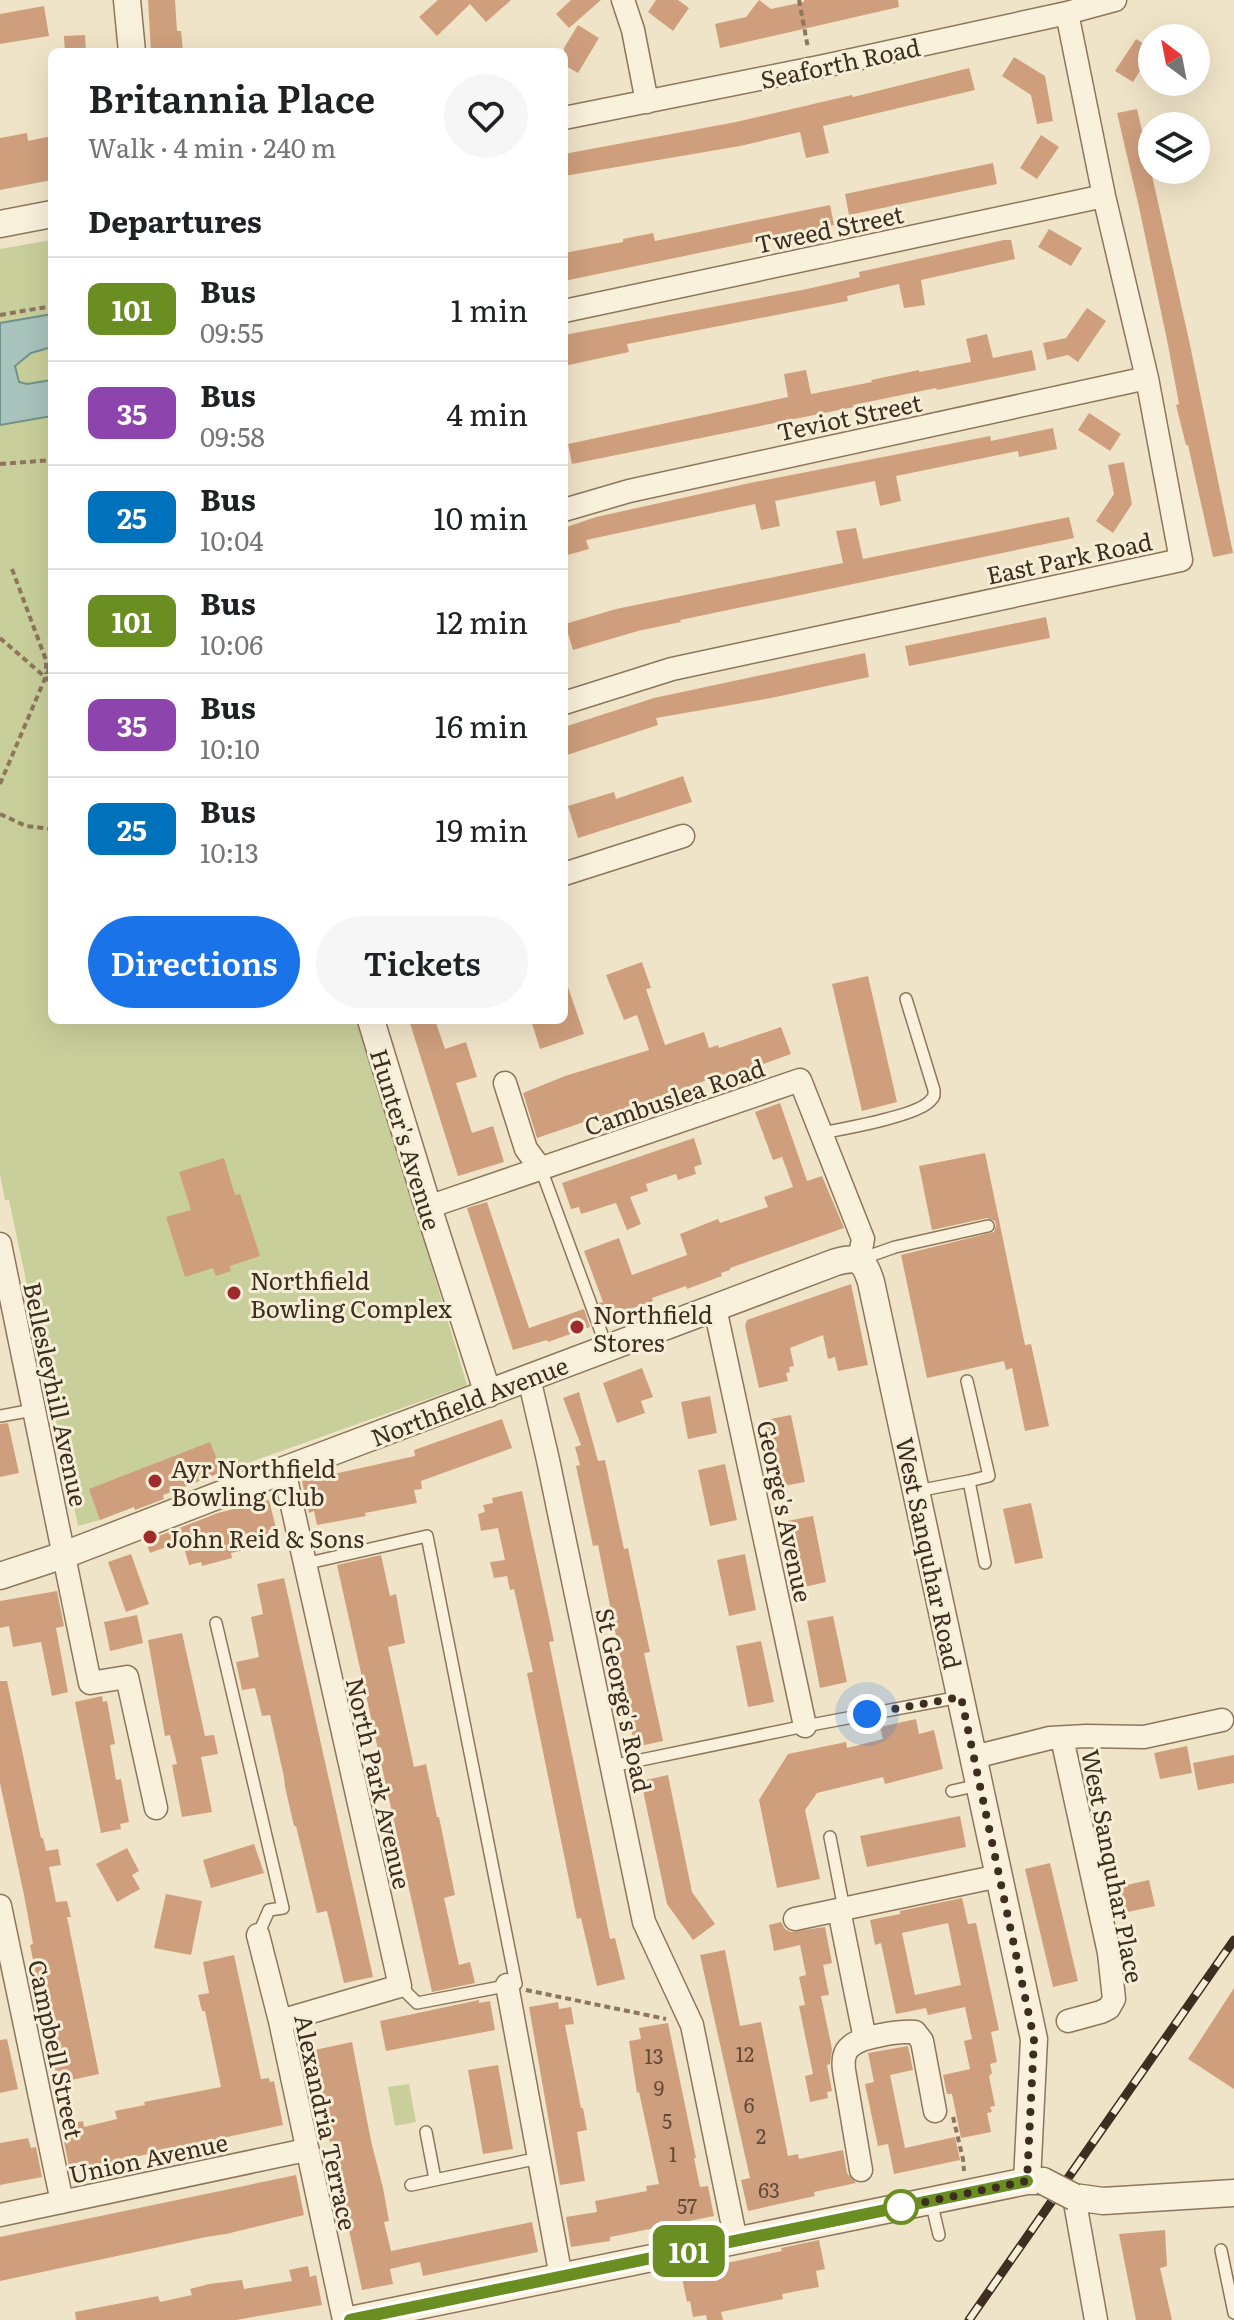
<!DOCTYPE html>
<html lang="en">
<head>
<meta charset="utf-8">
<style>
	:root { --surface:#fff; --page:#f6f6f6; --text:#202124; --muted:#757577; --line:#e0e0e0; --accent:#1a73e8 }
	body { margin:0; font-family:Literata,serif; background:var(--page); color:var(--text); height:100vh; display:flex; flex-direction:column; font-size:30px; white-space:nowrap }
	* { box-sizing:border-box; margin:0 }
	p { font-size:26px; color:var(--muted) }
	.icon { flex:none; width:44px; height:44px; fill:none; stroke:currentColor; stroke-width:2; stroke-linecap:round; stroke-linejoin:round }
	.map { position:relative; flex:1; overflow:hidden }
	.side { position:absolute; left:48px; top:48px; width:520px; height:976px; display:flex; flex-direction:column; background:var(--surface); border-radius:12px; box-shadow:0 8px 32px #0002 }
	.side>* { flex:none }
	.badge { padding:0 16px; border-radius:12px; font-size:28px; line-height:52px }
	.needle { width:52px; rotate:328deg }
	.tools { position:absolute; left:1138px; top:24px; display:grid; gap:16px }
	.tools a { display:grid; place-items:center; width:72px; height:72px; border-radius:50%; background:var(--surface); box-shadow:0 8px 32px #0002; font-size:40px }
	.you { position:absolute; width:40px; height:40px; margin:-20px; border:6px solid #fff; border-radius:50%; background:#1a73e8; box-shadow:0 0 0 12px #1a73e833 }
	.map>.badge { position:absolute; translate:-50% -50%; box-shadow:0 0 0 4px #fff }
	h2 { padding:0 40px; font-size:30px; line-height:72px }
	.round { display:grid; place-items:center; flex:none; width:84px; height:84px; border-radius:42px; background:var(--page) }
	.headline { display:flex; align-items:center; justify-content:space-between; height:136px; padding:0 40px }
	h1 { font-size:38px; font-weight:600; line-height:60px }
	.cta { display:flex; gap:16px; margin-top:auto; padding:16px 40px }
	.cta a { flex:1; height:92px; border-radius:48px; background:var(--accent); color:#fff; font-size:32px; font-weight:600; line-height:92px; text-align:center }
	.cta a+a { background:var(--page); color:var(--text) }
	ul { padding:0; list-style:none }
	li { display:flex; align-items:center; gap:24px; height:104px; padding:0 40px; border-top:2px solid var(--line) }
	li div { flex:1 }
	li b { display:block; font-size:30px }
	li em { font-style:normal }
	li .badge { min-width:88px; font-weight:700; text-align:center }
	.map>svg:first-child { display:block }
	.green { fill:#c9cf9b }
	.water { fill:#a9c4bc; stroke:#6f938a; stroke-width:2 }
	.building { fill:#cf9f7d; fill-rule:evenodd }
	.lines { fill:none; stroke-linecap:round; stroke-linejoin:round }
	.service-casing { stroke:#8d765c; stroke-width:14 }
	.minor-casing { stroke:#8d765c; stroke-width:25 }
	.tertiary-casing { stroke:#8d765c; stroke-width:29 }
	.path { stroke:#8d765c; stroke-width:4; stroke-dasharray:6 4; stroke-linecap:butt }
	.service { stroke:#faf1dc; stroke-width:11 }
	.minor { stroke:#faf1dc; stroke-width:22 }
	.tertiary { stroke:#faf1dc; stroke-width:26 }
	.rail-casing { stroke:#3d2e20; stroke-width:9 }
	.rail { stroke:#f7eed8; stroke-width:6; stroke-dasharray:18; stroke-linecap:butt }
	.tertiary-bridge-casing { stroke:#8d765c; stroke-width:29; stroke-linecap:butt }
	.tertiary-bridge { stroke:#faf1dc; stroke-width:26 }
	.line-casing { stroke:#fff; stroke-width:18 }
	.line { stroke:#6b8e23; stroke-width:12 }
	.walk { stroke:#3d2e20; stroke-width:8; stroke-dasharray:0 14.4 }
	.poi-dot { fill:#9e2a2b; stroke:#f7eed8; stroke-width:3 }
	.stop-dot { fill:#fff; stroke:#6b8e23; stroke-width:4 }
	.labels { text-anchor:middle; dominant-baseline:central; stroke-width:6; stroke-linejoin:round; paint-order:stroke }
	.number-label { font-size:20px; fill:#624a37 }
	.street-label { font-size:24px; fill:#3d2e20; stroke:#f7eed8 }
	.poi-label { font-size:24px; fill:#3d2e20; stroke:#f7eed8; text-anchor:start }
</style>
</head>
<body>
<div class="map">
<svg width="1234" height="2320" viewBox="0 0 1234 2320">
	<rect width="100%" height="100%" fill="#f0e4c8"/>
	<path class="green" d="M52,240V1020H358L467,1385L222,1472L100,1520L78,1526L9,1200H5L0,1175V249Z
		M409,2084L416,2122L395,2126L388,2087Z"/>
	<path class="water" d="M52,314V347L31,353L15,366L19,382L27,384L52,380V416L0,425V323Z"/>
	<path class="building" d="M148,0H175L177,31H181L183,52H151Z
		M438,0H511L486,22L470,4L437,36L419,17Z
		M571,0H601L569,28L556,14Z
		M656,0H678L689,8L673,31L648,12Z
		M759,0L771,9L804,2V0H898L899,7L720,48L715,24L746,17Z
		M44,6L49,36L0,44V14Z
		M578,25L599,38L578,73L564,65V48Z
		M85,35L86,52H65L64,36Z
		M1136,39L1152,49V52L1133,82L1115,71Z
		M1014,57L1045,76L1053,121L1037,124L1031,95L1002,76Z
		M969,68L975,90L823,126L829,153L806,158L800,132L740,146L564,176V154L736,122L852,95L853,97Z
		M1137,109L1189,340L1233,553L1213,557L1188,445H1186L1176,405L1179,404L1168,345L1139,207L1117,113Z
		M27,133L28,141L52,136V180L0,190V138Z
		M1041,135L1059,147L1037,179L1020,168Z
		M993,163L997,184L849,215L845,194Z
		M830,205L834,225L564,281V253L623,242V239L653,233L655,241Z
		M1049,229L1082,248L1071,266L1038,247Z
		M1004,240H1011L1015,259L921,280L925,305L904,308L899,284L847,296L848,301L627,344L629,352L564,366V335L807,289L860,277L859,272Z
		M1087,308L1106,321L1078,362L1068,355L1047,360L1043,343L1066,338Z
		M987,334L993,358L1032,350L1036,370L937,390L936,388L853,405L854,407L572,464L568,444L788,397L784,374L806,370L811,394L872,382L871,380L919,370V372L971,362L966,339Z
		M1089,413L1121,434L1110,451L1078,430Z
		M1053,428L1057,449L1019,457L1018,451L896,476L901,501L880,506L875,481L775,501L780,526L761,530L755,504L586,540L589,549L564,556V528L596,517L750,483L990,436L991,441Z
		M1124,462L1132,504L1113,533L1096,521L1114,494L1108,465Z
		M1069,517L1074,538L680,620L681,622L638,631L573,650L565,624L616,609L843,563L836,531L856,528L863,559Z
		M1046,617L1050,638L909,666L905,646Z
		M865,653L869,677L771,698L656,718L658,725L564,756V727L654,698Z
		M683,776L692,802L578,838L568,806L614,792L616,799Z
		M642,962L651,988L646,989L665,1045L704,1032L709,1048L718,1045L719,1048L781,1027L791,1054L738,1073L737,1070L537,1138L523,1093L565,1076L649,1050L637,1015L624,1020L606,975Z
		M868,976L897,1102L862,1111L832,984Z
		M567,984L584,1034L540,1049L531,1020H564V985Z
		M409,1020H435L445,1049L466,1042L477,1077L456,1083L472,1133L493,1126L504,1162L458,1176Z
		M780,1103L807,1181L822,1176L844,1228L730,1268V1270L721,1273L722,1276L687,1289L686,1286L652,1298L653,1301L605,1318L599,1303L603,1302L584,1251L619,1238L632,1275L687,1255L680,1234L718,1219L720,1223L768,1207L764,1197L793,1187L782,1157L773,1160L755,1112Z
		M694,1138L702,1164L694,1167L696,1174L678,1180L676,1174L646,1184L648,1191L630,1197L641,1224L627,1230L616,1203L581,1214L579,1207L571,1209L562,1183Z
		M985,1153L1025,1345L1031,1344L1049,1426L1025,1431L1012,1368L1006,1370L1004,1361L927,1378L901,1255L994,1232L996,1225L995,1221L987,1218L932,1230L919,1166Z
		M224,1158L235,1195L240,1194L260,1256L230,1266L231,1271L216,1276L213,1268L185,1277L166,1217L191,1210L179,1172Z
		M487,1202L529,1328L584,1309L590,1327L548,1342L547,1340L513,1350L467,1208Z
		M851,1284L868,1365L838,1371L835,1357L828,1359L823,1335L790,1348L794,1366L789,1367L790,1372L786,1373L788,1381L759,1388L745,1326L747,1320Z
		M642,1368L653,1397L641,1401L645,1413L617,1423L603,1383Z
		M579,1392L598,1461L605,1460L624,1549L628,1548L650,1652L644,1653L663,1741L635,1747L618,1667L622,1666L598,1545L593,1546L576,1466L580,1465L575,1447L581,1445L563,1398Z
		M710,1396L717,1433L688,1439L681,1402Z
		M791,1415L805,1482L778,1487L765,1420Z
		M502,1419L512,1448L421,1481L422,1489L414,1490L417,1503L365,1513L366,1516L317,1525L314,1511L309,1513L302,1481L415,1456L414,1450Z
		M8,1423L19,1473L0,1477V1424Z
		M210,1442L222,1472L163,1495L164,1499L135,1510L134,1507L100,1520L89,1489Z
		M725,1464L737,1520L710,1526L698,1470Z
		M522,1491L554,1641L549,1642L610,1939L615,1938L625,1979L597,1986L581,1918L577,1919L527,1673L533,1672L514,1589L510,1590L507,1576L494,1578L490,1562L505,1560L498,1528L481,1531L478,1514L485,1512L483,1505L493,1503L492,1498Z
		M269,1500L276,1528L268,1530L272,1544L231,1553L232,1558L202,1566L201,1562L189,1565L182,1541L150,1553L146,1541L218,1513Z
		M1031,1503L1043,1558L1015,1564L1003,1509Z
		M813,1516L826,1582L800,1588L787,1521Z
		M131,1554L149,1604L126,1612L108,1562Z
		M745,1554L756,1610L729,1616L717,1560Z
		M381,1555L390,1596L396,1594L405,1643L388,1647L414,1767L426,1764L437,1817H439L455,1895L444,1898L459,1965L470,1962L475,1983L432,1992L337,1565Z
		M284,1578L373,1977L344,1983L327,1911L317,1913L296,1826H294L285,1787L284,1777L270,1715L262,1716L255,1688L242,1690L236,1662L259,1657L251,1617L263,1614L257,1584Z
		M57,1591L64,1626L56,1628L68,1692L52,1696L41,1642L13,1647L9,1626L0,1628V1601Z
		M137,1615L143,1643L110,1651L104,1622Z
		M833,1616L847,1682L820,1688L807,1621Z
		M182,1633L205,1736L214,1735L218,1754L201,1757L212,1812L182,1817L172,1765L177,1764L170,1735L165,1736L148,1640Z
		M761,1641L774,1702L748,1707L736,1646Z
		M0,1681H7L41,1838H43L46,1851L58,1849L61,1865L49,1867L56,1902L67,1901L71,1917H67L99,2074L58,2083L30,1945L33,1944L24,1895L0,1783Z
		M102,1696L103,1702L107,1701L115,1744L110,1745L116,1780L121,1779L129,1822L120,1824L121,1829L101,1833L75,1702Z
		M916,1719L919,1734L934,1730L943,1769L885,1784L883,1777L817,1793L805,1810L820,1879L777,1888L759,1800L788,1754L846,1742L847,1748L883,1739L880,1727Z
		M1187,1746L1192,1773L1160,1779L1154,1753Z
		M1234,1755V1783L1198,1790L1193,1763Z
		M668,1775L692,1892L715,1924L693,1940L667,1904L641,1781Z
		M960,1816L966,1847L867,1867L860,1836Z
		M254,1844L264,1873L211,1888L203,1860Z
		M127,1848L139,1871L132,1875L140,1889L117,1902L96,1864Z
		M1050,1863L1078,1981L1053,1987L1025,1869Z
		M1149,1880L1155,1906L1119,1914L1113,1888Z
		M166,1894L202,1901L191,1955L154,1948Z
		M962,1898L968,1924L976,1923L999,2030L991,2032L997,2062L990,2064L992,2073L989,2076L995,2106L990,2107L992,2112L987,2113L991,2132L961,2138L952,2094H947L943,2075L970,2069L964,2041L972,2039L965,2007L928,2015L926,2008L896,2014L881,1943L875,1945L870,1920L900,1914V1911ZM948,1923L961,1985L915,1995L902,1933Z
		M781,1922L785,1929L791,1932L825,1927L832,1963L823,1965L829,1995L821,1996L832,2049L830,2064L827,2065L832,2091L827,2092L828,2098L810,2102L805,2076L813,2074L799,2006L805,2005L799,1977L806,1975L800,1945L774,1951L769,1925Z
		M725,1950L740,2026L761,2022L788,2156L798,2154L799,2159L843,2150L847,2173L856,2183L814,2192L815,2196L748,2211L741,2180L750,2178L700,1955Z
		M234,1955L261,2079L269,2078L270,2082L274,2081L283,2125L70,2171L64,2142L68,2141L65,2125L83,2121L84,2127L117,2119L115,2111L145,2105L144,2102L221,2087L205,2011H202L198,1995L209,1993L203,1962Z
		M1234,1988V2089L1188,2059Z
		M479,2000V2003L490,2001L495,2030L386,2051L380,2021Z
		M558,2002L559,2009L571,2007L574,2024L565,2025L581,2108H583L587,2130L577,2132L585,2181L560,2185L529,2007Z
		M668,2023L696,2158H694L700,2187L708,2186L714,2216L610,2237V2241L571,2247L566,2217L597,2212L595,2201L647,2191L646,2186L659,2184L639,2092L637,2093L629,2041L641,2039L639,2028Z
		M7,2039L18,2089L0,2093V2040Z
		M352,2042L371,2141L383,2188L389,2221L384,2222L391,2251L532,2222L538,2252L423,2276L420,2262L390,2269L393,2284L362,2290L310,2051Z
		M908,2046L913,2070L890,2075L905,2148L955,2137L960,2160L894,2174L888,2144L878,2146L865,2084L874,2082L868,2053Z
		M498,2065L513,2149L483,2154L468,2070Z
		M28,2138L31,2148L36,2147L42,2177L0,2185V2143Z
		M296,2175L304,2215L226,2234L206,2237L0,2281V2237Z
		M1165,2230L1167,2266L1160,2268L1172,2320H1136L1119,2234Z
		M819,2240L825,2269L816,2271L819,2287L782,2294L783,2299L721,2312L723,2320H707L706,2315L693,2317L690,2301L687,2302L681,2273L782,2251L781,2248Z
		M308,2266L310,2277L316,2275L322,2305L236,2320H76L75,2312L158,2296L160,2302L192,2295L190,2289L209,2284L242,2280L244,2289L292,2281L289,2270Z"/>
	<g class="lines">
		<g class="service-casing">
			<path id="service" d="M821,1133C842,1129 917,1116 930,1101C935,1096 934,1096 934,1090L906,999
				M541,1169L607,1348
				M861,1259L895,1247L988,1226
				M967,1381L989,1476L969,1481
				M0,1416L33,1410
				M917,1491L969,1481L985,1563
				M304,1564L427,1536L516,1984L417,2003L400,1986
				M216,1623L283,1908L269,1910L258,1935
				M612,1766L805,1726L960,1697
				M952,1791L979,1785
				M830,1837L844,1909
				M426,2132L435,2179
				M411,2185L539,2158
				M931,2201L939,2235
				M1221,2250L1234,2313"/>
		</g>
		<g class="minor-casing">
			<path id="minor" d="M623,0L633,30L647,102
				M564,118L824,66L1067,13L1115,0
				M564,311L1104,196
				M564,510L629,491L1147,378
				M564,703L672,669L1181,560L1147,378L1104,196L1067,13
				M564,874L683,836
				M505,1083L526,1149L541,1169
				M428,1207L800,1080L863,1239L859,1260
				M0,1244L90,1683L127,1677L156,1808
				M715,1308L805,1726
				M529,1378L548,1460L644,1922L692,2025L736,2241
				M1062,1738L1109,1953L1114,1999L1109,2008L1101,2012L1068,2021
				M974,1757L1050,1738L1086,1736L1144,1737L1222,1720
				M0,1906L62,2202
				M839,1910L865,2039
				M795,1919L999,1876
				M258,1935L280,2021L344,2320
				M507,1985L561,2277
				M280,2021L400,1986L284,1470
				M861,2170L844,2070C843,2061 843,2052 851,2046C862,2036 901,2031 915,2032L922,2041L935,2111
				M1074,2197L1096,2320
				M0,2215L306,2150"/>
		</g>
		<g class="tertiary-casing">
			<path id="tertiary" d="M127,0L132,52
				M0,224L52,214
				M371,1020L428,1207L488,1394
				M0,1576L64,1555L284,1470L836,1262C859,1256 864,1260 871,1282L1034,2039L1027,2181
				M1074,2197L1103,2201L1234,2193
				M350,2320L1027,2181H1043"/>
		</g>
		<path class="path" d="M799,0L808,48
			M0,315L52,306
			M0,464L52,460
			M12,569L46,660V674
			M0,638L52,683
			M0,784L52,662
			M0,814L26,826L52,829
			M526,1990L666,2019
			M953,2117L963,2159L964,2171"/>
		<use href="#service" class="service"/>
		<use href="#minor" class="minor"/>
		<use href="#tertiary" class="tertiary"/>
		<g class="rail-casing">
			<path id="rail" d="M969,2320L1234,1940"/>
		</g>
		<use href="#rail" class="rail"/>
		<g class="tertiary-bridge-casing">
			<path id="tertiary-bridge" d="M1043,2181L1074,2197"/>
		</g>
		<use href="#tertiary-bridge" class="tertiary-bridge"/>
	</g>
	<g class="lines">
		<g class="line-casing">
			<path id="line" d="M350,2320L1027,2181"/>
		</g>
		<use href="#line" class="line"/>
		<path class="walk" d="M867,1714L961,1697L1034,2039L1027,2181L901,2207"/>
	</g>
	<g class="poi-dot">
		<circle cx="234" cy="1293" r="8"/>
		<circle cx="577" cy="1327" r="8"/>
		<circle cx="155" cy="1481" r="8"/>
		<circle cx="150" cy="1537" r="8"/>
	</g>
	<circle class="stop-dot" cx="901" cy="2207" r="16"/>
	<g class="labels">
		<g class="number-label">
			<text x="745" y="2053">12</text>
			<text x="654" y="2055">13</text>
			<text x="659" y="2087">9</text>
			<text x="749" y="2104">6</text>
			<text x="667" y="2120">5</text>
			<text x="761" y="2135">2</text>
			<text x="673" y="2153">1</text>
			<text x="769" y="2189">63</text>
			<text x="687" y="2205">57</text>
		</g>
		<g class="street-label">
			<text transform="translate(840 62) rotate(-12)">Seaforth Road</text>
			<text transform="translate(829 228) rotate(-12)">Tweed Street</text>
			<text transform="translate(849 416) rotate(-12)">Teviot Street</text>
			<text transform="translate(1069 557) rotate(-12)">East Park Road</text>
			<text transform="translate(674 1096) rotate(-19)">Cambuslea Road</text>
			<text transform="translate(407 1139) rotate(73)">Hunter's Avenue</text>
			<text transform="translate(57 1394) rotate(78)">Bellesleyhill Avenue</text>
			<text transform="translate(469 1400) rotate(-21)">Northfield Avenue</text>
			<text transform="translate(786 1511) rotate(78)">George's Avenue</text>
			<text transform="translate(930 1553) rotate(78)">West Sanquhar Road</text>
			<text transform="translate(625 1700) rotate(78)">St George's Road</text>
			<text transform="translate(380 1783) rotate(77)">North Park Avenue</text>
			<text transform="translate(1114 1866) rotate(79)">West Sanquhar Place</text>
			<text transform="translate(57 2049) rotate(78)">Campbell Street</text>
			<text transform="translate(327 2122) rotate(78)">Alexandria Terrace</text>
			<text transform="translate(148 2157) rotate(-12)">Union Avenue</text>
		</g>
		<g class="poi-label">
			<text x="250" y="1279">Northfield<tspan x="250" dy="28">Bowling Complex</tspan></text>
			<text x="593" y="1313">Northfield<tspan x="593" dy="28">Stores</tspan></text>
			<text x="171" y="1467">Ayr Northfield<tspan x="171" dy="28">Bowling Club</tspan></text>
			<text x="166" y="1537">John Reid &amp; Sons</text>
		</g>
	</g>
</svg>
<div class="tools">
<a><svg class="needle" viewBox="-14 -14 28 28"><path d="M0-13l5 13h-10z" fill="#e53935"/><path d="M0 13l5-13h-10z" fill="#757577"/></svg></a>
<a><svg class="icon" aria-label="layers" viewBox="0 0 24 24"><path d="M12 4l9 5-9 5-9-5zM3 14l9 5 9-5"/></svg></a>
</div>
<div class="you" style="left:867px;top:1714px"></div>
<b class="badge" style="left:689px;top:2251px;background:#6b8e23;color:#fff">101</b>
<section class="side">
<div class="headline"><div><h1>Britannia Place</h1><p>Walk · 4 min · 240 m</p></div><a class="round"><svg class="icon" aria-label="heart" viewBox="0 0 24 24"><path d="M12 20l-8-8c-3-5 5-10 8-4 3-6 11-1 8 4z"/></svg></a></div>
<h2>Departures</h2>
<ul>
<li><span class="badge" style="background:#6b8e23;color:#fff">101</span><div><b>Bus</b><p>09:55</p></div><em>1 min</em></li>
<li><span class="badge" style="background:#8e44ad;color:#fff">35</span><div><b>Bus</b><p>09:58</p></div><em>4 min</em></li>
<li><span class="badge" style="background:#0072bc;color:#fff">25</span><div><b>Bus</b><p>10:04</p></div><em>10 min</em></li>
<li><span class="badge" style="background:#6b8e23;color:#fff">101</span><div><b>Bus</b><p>10:06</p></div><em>12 min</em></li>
<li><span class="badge" style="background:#8e44ad;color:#fff">35</span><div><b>Bus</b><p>10:10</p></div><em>16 min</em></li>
<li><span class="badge" style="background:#0072bc;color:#fff">25</span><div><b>Bus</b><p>10:13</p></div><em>19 min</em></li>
</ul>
<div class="cta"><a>Directions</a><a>Tickets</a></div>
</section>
</div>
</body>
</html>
